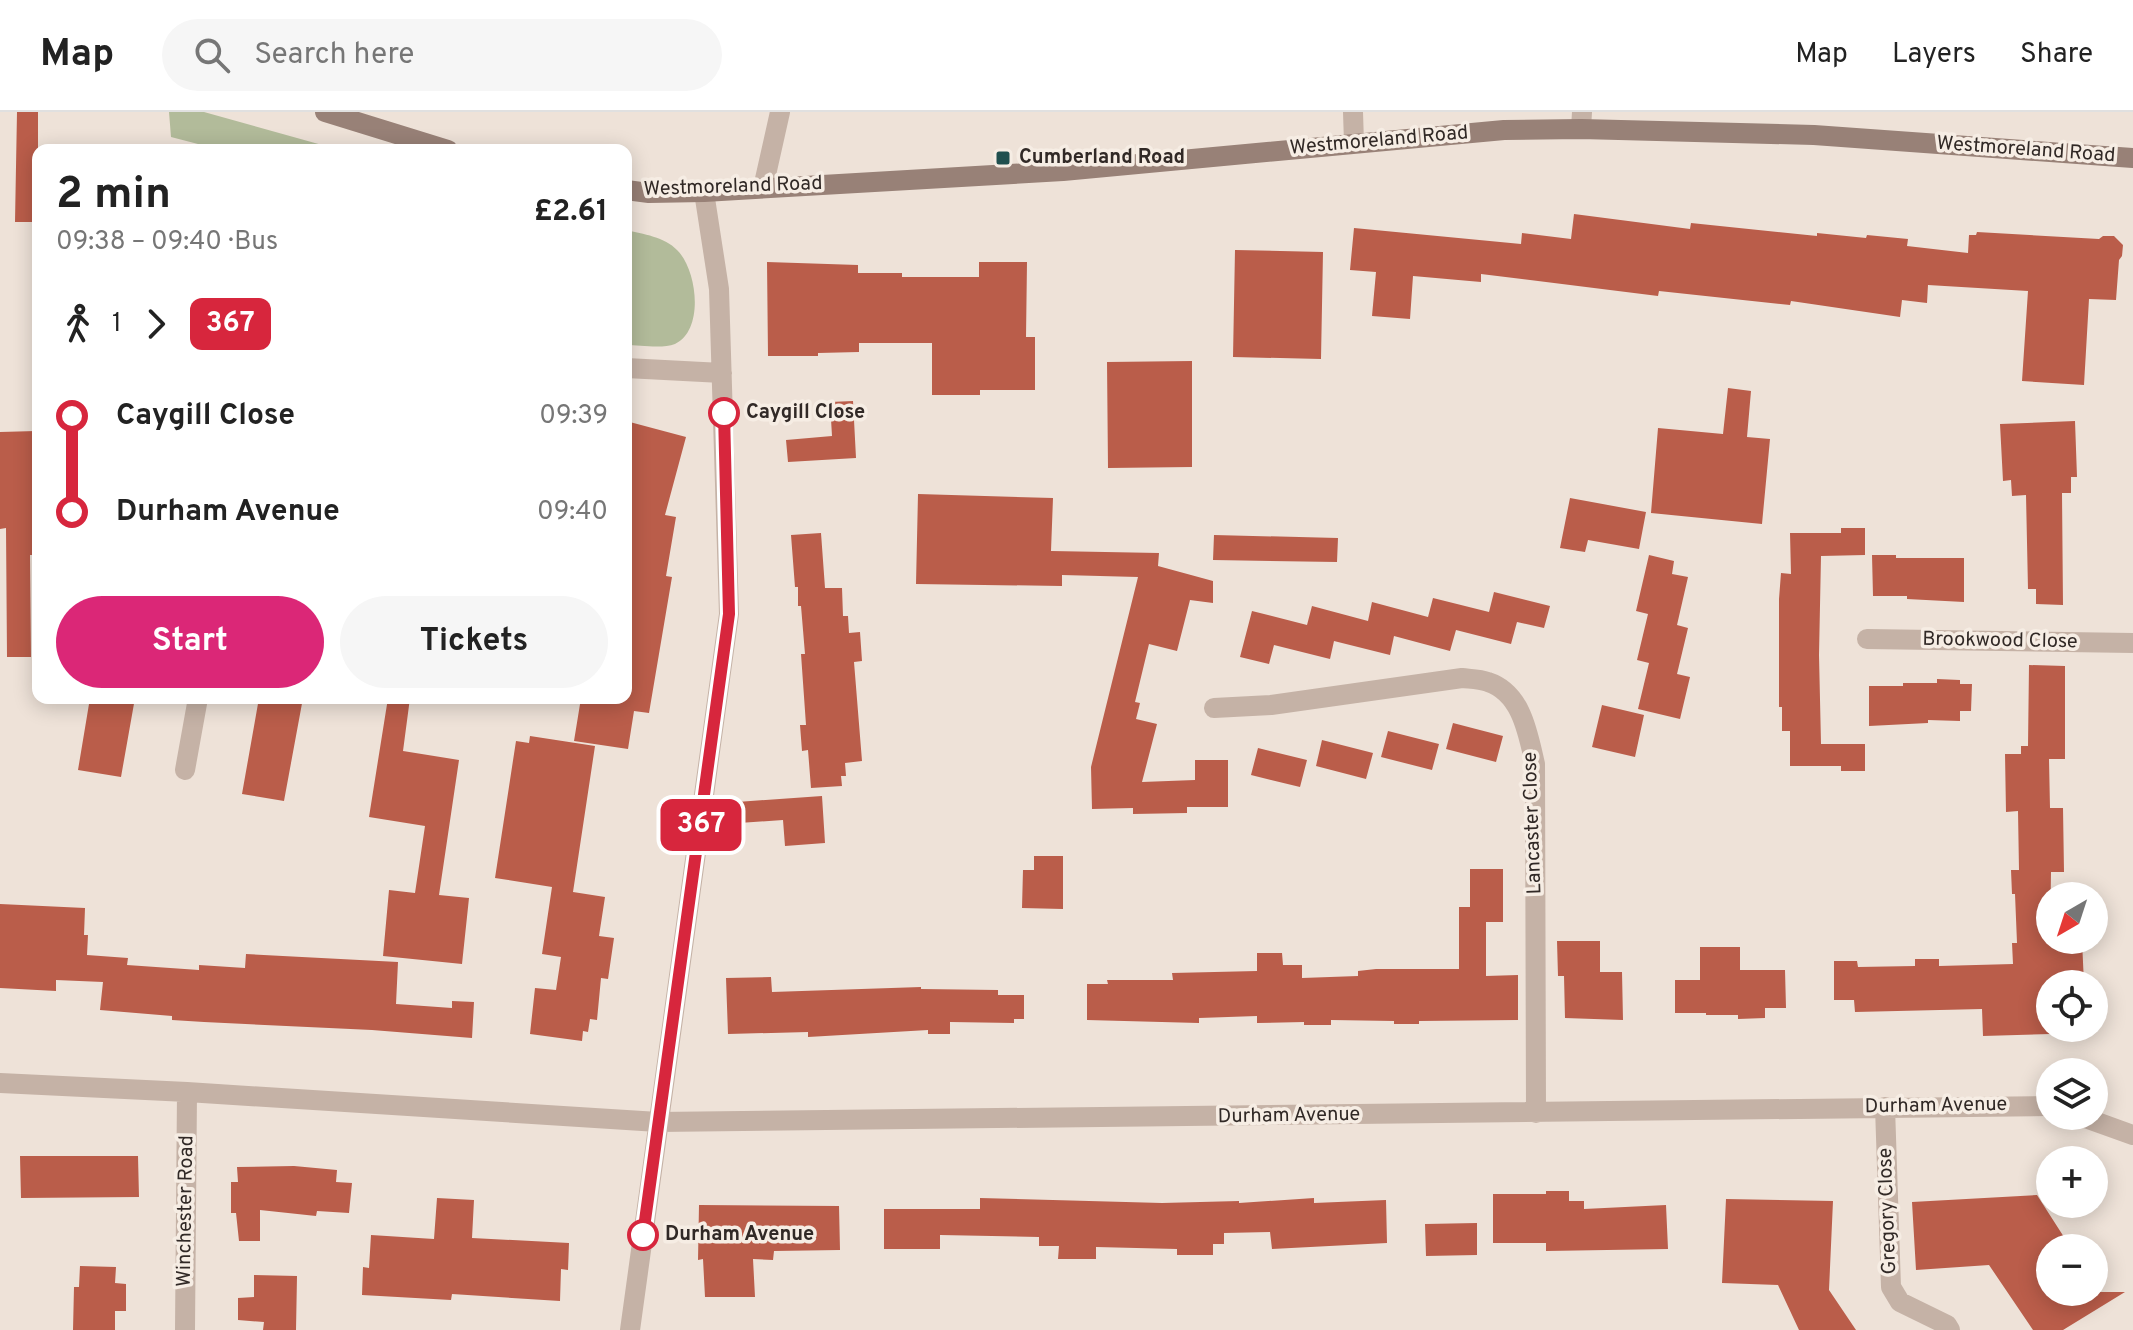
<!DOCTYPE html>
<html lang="en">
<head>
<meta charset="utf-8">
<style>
	:root { --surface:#fff; --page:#f6f6f6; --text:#222; --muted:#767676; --line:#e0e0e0; --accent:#db2777 }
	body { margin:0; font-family:Overpass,sans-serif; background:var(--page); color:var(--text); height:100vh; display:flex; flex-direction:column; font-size:30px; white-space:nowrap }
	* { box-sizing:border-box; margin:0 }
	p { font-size:26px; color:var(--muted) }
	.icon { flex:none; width:44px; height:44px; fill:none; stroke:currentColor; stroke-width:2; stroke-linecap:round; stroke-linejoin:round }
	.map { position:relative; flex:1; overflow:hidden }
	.sheet { position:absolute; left:32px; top:32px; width:600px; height:560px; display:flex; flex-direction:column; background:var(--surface); border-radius:16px; box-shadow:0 4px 20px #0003 }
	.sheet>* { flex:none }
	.badge { padding:0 16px; border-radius:12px; font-size:28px; line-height:52px }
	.needle { width:52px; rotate:219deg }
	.controls { position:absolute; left:2036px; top:770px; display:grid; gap:16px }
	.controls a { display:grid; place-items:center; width:72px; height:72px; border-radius:50%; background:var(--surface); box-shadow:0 4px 20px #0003; font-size:40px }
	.map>.badge { position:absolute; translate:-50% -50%; box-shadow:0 0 0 4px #fff }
	.legs { display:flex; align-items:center; gap:12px; height:88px; padding:0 24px; font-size:26px }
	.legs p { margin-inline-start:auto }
	.summary { display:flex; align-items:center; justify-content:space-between; height:136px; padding:0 24px }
	h1 { font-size:44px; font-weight:700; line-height:60px }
	.button { display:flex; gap:16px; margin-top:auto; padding:16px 24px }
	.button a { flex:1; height:92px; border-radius:48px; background:var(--accent); color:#fff; font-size:32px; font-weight:700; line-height:92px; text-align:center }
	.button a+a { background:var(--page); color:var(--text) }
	ul { padding:0 24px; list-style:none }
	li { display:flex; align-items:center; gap:28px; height:96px; font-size:30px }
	li i { display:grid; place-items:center; width:12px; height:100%; margin:0 10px; background:currentColor }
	li i::after { content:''; width:20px; height:20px; margin:-10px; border:6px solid; border-radius:50%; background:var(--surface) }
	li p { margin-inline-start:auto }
	li:first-child i { background:linear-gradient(#0000 50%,currentColor 0) }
	li:last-child i { background:linear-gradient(currentColor 50%,#0000 0) }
	header { display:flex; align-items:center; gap:48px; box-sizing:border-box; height:112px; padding:0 40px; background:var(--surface); border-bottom:2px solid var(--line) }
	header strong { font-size:38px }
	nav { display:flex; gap:44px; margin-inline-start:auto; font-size:28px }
	.search { width:560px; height:72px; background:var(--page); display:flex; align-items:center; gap:20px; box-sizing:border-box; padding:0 28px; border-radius:44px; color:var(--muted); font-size:30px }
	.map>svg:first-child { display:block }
	.green { fill:#b2bb9a }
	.building { fill:#ba5d4a }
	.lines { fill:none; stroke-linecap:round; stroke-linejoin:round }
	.street { stroke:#c5b2a6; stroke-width:20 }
	.secondary { stroke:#988177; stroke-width:20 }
	.line-1-casing { stroke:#fff; stroke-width:18 }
	.line-1 { stroke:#d7263d; stroke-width:12 }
	.poi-dot { fill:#204f4e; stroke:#f6ede4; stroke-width:3 }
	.stop-1-dot { fill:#fff; stroke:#d7263d; stroke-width:4 }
	.labels { text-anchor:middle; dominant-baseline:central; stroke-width:7; stroke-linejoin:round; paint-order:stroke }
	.street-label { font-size:20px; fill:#312926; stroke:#f6ede4 }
	.poi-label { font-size:20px; font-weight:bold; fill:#312926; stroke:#f6ede4; text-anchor:start }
	.stop-label { font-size:20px; font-weight:bold; fill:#312926; stroke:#f6ede4; text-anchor:start }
</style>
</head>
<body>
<header>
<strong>Map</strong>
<div class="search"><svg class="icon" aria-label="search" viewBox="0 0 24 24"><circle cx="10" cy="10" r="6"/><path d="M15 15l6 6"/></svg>Search here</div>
<nav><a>Map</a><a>Layers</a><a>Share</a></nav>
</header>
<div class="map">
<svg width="2133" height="1218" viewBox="0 0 2133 1218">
	<rect width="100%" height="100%" fill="#eee2d8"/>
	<path class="green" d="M169,0H204L340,38H221L171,25Z
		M626,118C643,122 665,125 677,138C697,157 705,218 675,232C662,237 640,233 626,233Z"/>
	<path class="building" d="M17,0H38V110H15Z
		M1574,102L1690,117L1691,111L1817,124V121L1866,126L1867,123L1908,127L1907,134L1968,141L1969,123H1976L1977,120L2099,127L2103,124H2114L2123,133L2122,144L2119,148L2116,188L2089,187L2084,273L2022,269L2028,179L1928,173L1927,191L1902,188L1900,205L1791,189L1790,193L1659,179L1658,184L1481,162V170L1413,164L1410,207L1372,204L1376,160L1350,158L1354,116L1521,132L1522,121L1571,127Z
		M1235,138L1323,140L1321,247L1233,245Z
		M767,150L858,153V161H902V165H979V150H1027L1026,225H1035V278H980V283H932V231H859V240L818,241V244H768Z
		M1192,249V355L1108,356L1107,250Z
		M1728,276L1751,279L1747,325L1770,327L1762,412L1651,401L1658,316L1723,322Z
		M853,289L856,346L788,350L786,328L832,324L830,290Z
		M626,309L686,325L665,403L676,405L666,464L672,465L649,601L634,599L628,637L574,629L581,586H626V472L630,444V440H626Z
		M2075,309L2077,365H2071V381H2062L2063,493L2036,492V477H2028L2026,383L2012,384L2011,368L2003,369L2000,312Z
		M36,319L38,443H30L31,545H7L6,416L0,417V320Z
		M918,382L1053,386L1051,439L1159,441L1158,454L1213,469V491L1190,488L1177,539L1149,532L1135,590L1140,591L1136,607L1157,612L1142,670L1195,668V648H1228V695H1187V701L1133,702V696L1092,697L1091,655L1138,465L1062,463V474L916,472Z
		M1570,386L1646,400L1639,437L1588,428L1585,440L1560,436Z
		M1841,416H1865V443L1821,444L1819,543L1821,632H1865V659H1841V654H1790V619H1782V595H1779V487L1781,461L1791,462L1790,421H1841Z
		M821,421L825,476H842L843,504H848L849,521L860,520L862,549L854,550L862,649L845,651L846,664H841L842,674L811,676L808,638L802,639L800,613H806L801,542H805L801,494H798V475H795L791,423Z
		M1214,423L1338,426L1337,450L1213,448Z
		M1649,443L1674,449L1672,462L1688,465L1677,513L1688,516L1677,562L1690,565L1680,607L1638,597L1649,551L1637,548L1648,502L1636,499Z
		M1872,443H1896V446H1964V490L1907,487V484H1873Z
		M1494,480L1550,494L1544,516L1517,510L1511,532L1456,518L1450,539L1394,524L1390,543L1334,529L1330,547L1274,533L1269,552L1240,545L1252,499L1307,513L1312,494L1368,509L1372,490L1428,505L1433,486L1489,500Z
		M2029,553L2065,554V647H2049L2050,696H2063L2064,760H2051L2050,828H2082L2084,872H2050V922L1983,924L1982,897L1855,900L1854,888H1834V849H1857L1858,855L1915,854V847H1939V854L2013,852L2012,831H2017L2015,782H2012L2011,758H2019L2018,699L2006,700L2005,642H2021V634H2028Z
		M1937,567L1960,568V572H1972L1971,599H1960V609L1928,608V611L1869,614V574H1903V571H1937Z
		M90,586H135L121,665L78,658Z
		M259,586H303L284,689L242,682Z
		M388,586H410L403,639L459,648L439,783L469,786L462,852L383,844L389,778L415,781L425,714L369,705Z
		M1602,593L1644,603L1635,645L1592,635Z
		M1453,611L1503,624L1496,650L1446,637Z
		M1388,619L1439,632L1432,658L1381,645Z
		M530,624L595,634L573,780L605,785L599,824L614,826L608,867L601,866L597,908L590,907L588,920L583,919L582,929L530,922L535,876L556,878L561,845L542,842L552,775L495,766L516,629L529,631Z
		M1322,628L1373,641L1366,667L1316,654Z
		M1258,636L1307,648L1300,675L1251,663Z
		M822,684L825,731L785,734L783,708L739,711L737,690Z
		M1034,744H1063V797L1022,796L1023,758H1034Z
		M1470,757H1503V810H1486V864L1518,863V908L1419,909V912H1394V909L1331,908V913H1304V910L1257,911V904L1199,906V911L1087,908V872H1108L1107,868H1173L1172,861L1257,859V841H1282L1283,853H1302V866L1358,864V859L1376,857H1459V795H1470Z
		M0,792L85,796L84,823H88L87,843L128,846L127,853L199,858V853L245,856L246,842L398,850L396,892L452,896V889L474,890L472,926L372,918L204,910L172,908V904L100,898L103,870L56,868V879L0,876Z
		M1557,829H1600V860H1622L1623,908L1565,906L1564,864H1558Z
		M1700,835H1740V858H1785L1786,896H1765V906L1738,907V903H1706V901H1675V868H1700Z
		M771,865L772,880L921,875V877L998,878V883H1024V907H1014V911L950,910V922H928V918L808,925V920L728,922L726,866Z
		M20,1044H138L139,1085L21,1086Z
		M294,1054L337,1058L336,1070L352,1071L349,1101L317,1099L316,1104L260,1098V1129H239L236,1101H231V1070H238L237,1055Z
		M1546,1079H1569V1089H1584V1097L1666,1093L1668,1137L1546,1139V1131H1493V1082H1546Z
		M2037,1083L2071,1136H2050V1180H2125L2063,1218H2033L1989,1153L1916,1158L1912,1090Z
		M437,1086L474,1088L472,1126L569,1131L568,1158L561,1157L560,1189L452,1182L451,1188L362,1183L363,1155L369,1156L371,1123L434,1127Z
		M980,1086L1162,1091L1239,1089V1091L1314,1086V1091L1386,1088L1387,1131L1272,1137L1270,1120L1224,1121V1132H1213V1143H1177V1137L1096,1135V1147H1058L1059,1134H1039V1125L940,1123V1137H884V1097H980Z
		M1726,1087L1833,1089L1829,1178L1856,1218H1799L1778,1173L1722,1171Z
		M699,1093L839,1094L840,1138L774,1139L773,1148L753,1147L755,1185H705L703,1147L698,1148Z
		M1477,1111V1143L1426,1144L1425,1112Z
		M80,1154L116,1155L115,1171L126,1172V1199H115V1218H73L74,1175H79Z
		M254,1163L297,1164L296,1218H263L264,1210L238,1208V1186L254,1185Z"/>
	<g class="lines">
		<path class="street" d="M1353,0L1354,31
			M1581,17L1582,0
			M763,76L780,0
			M626,256L722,261
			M1867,527L2133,531
			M1214,596L1271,593L1462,566C1471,567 1480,567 1488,570C1522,581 1528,622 1535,652L1536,1001
			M185,658L198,586
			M0,971L187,980L658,1010L2050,994
			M1885,995L1891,1175L1900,1190L1947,1213L1950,1218
			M2080,1004L2133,1023
			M185,1218L187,980
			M630,1218L729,502L719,177L704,80"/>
		<path class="secondary" d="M325,0L448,38
			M626,78L649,81L704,80L1063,59L1504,18L1581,17L1814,23L2133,46"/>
	</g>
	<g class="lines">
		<g class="line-1-casing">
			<path id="line-1" d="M643,1123L729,502L724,301"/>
		</g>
		<use href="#line-1" class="line-1"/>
	</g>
	<rect class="poi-dot" x="995" y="38" width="16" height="16" rx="4"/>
	<g class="stop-1-dot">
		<circle cx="724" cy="301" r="14"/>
		<circle cx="643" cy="1123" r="14"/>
	</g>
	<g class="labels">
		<g class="street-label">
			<text transform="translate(1379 29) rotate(-5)">Westmoreland Road</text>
			<text transform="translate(2026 38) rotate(4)">Westmoreland Road</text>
			<text transform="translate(733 75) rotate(-2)">Westmoreland Road</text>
			<text transform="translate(2000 529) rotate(1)">Brookwood Close</text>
			<text transform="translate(1533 711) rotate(-92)">Lancaster Close</text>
			<text transform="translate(1936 994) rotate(-1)">Durham Avenue</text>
			<text transform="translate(1289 1004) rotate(-1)">Durham Avenue</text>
			<text transform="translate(186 1099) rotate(-89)">Winchester Road</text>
			<text transform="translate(1888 1099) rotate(-92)">Gregory Close</text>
		</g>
		<g class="poi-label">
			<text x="1019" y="46">Cumberland Road</text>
		</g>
		<g class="stop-label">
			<text x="746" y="301">Caygill Close</text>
			<text x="665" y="1123">Durham Avenue</text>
		</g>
	</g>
</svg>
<div class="controls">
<a><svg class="needle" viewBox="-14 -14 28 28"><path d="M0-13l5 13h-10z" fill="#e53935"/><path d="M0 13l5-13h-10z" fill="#767676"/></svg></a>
<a><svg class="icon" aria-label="locate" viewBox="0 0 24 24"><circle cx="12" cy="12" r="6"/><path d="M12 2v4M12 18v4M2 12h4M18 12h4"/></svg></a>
<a><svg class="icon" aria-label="layers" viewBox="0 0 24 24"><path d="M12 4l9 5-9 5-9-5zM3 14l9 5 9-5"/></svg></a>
<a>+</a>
<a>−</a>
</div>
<b class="badge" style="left:701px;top:713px;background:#d7263d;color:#fff">367</b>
<section class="sheet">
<div class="summary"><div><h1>2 min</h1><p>09:38 – 09:40 · Bus</p></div><b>£2.61</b></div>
<div class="legs"><svg class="icon" aria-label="walk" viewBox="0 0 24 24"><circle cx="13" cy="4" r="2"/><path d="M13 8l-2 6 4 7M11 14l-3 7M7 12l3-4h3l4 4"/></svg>1<svg class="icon" aria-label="forward" viewBox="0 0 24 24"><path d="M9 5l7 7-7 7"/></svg><b class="badge" style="background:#d7263d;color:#fff">367</b></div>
<ul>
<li><i style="color:#d7263d"></i><b>Caygill Close</b><p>09:39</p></li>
<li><i style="color:#d7263d"></i><b>Durham Avenue</b><p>09:40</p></li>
</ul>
<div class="button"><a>Start</a><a>Tickets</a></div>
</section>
</div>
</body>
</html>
